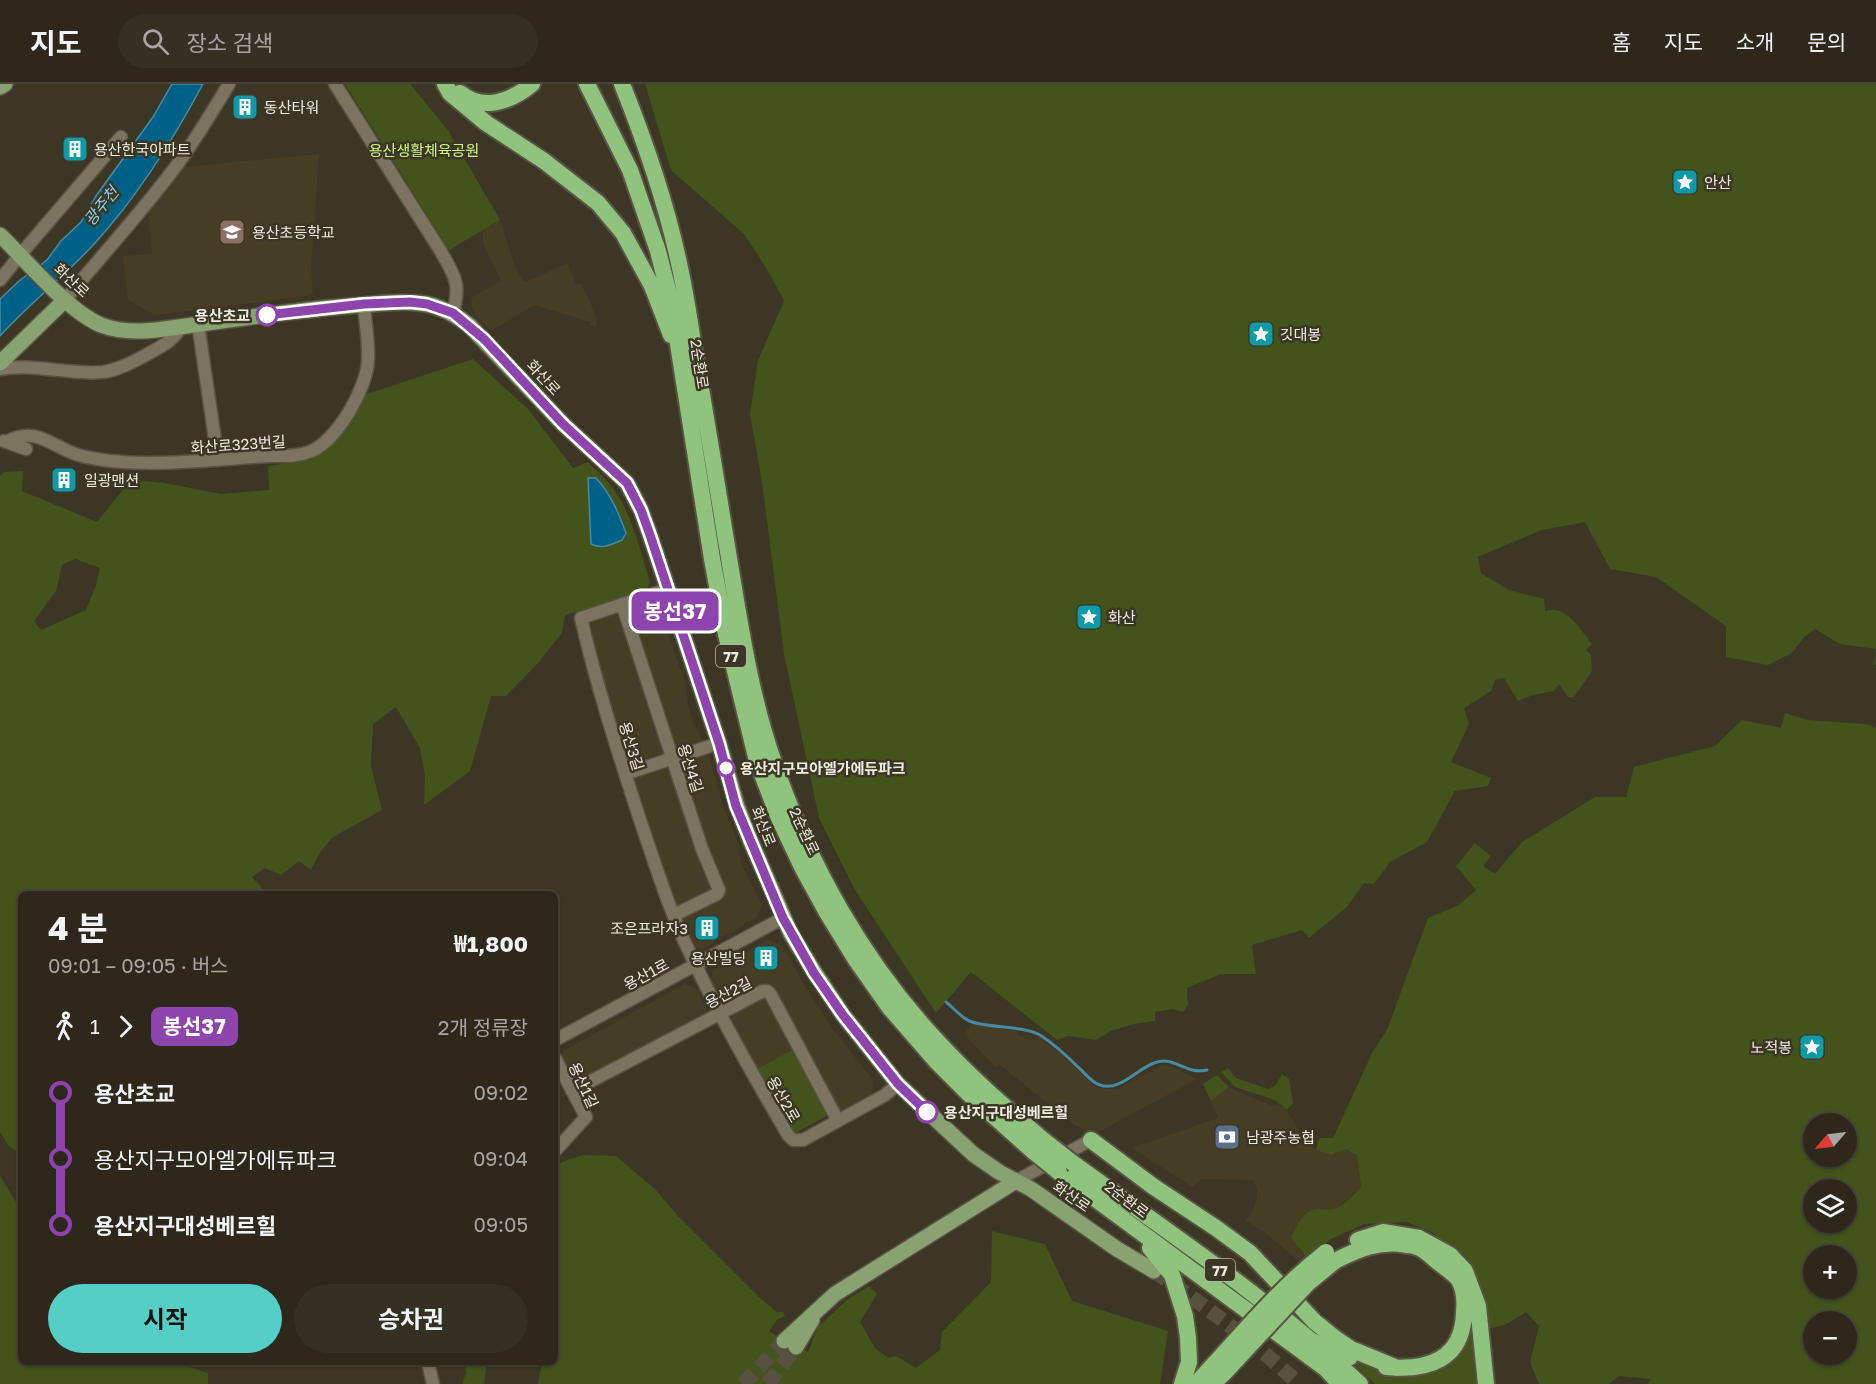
<!DOCTYPE html>
<html lang="ko">
<head>
<meta charset="utf-8">
<style>
	:root { --surface:#2d281b; --page:#353024; --text:#f1f3f6; --muted:#a7a6a3; --line:#48443a; --accent:#55cec5 }
	body { margin:0; font-family:"Golos Text","Noto Sans KR",sans-serif; background:var(--page); color:var(--text); height:100vh; display:flex; flex-direction:column; font-size:22px; white-space:nowrap }
	* { box-sizing:border-box; margin:0 }
	p { font-size:20px; color:var(--muted) }
	.icon { flex:none; width:33px; height:33px; fill:none; stroke:currentColor; stroke-width:2; stroke-linecap:round; stroke-linejoin:round }
	.map { position:relative; flex:1; overflow:hidden }
	.drawer { position:absolute; left:18px; top:807px; width:540px; height:474px; display:flex; flex-direction:column; background:var(--surface); border-radius:9px; box-shadow:0 2px 4px #0004,0 0 0 2px var(--line) }
	.drawer>* { flex:none }
	.badge { padding:0 12px; border-radius:9px; font-size:21px; line-height:39px }
	.needle { width:39px; rotate:242deg }
	.fabs { position:absolute; left:1803px; top:1029px; display:grid; gap:12px }
	.fabs a { display:grid; place-items:center; width:54px; height:54px; border-radius:50%; background:var(--surface); box-shadow:0 2px 4px #0004,0 0 0 2px var(--line); font-size:30px }
	.map>.badge { position:absolute; translate:-50% -50%; box-shadow:0 0 0 3px #fff }
	.legs { display:flex; align-items:center; gap:9px; height:66px; padding:0 30px; font-size:20px }
	.legs p { margin-inline-start:auto }
	.head { display:flex; align-items:center; justify-content:space-between; height:102px; padding:0 30px }
	h1 { font-size:33px; font-weight:700; line-height:45px }
	.cta { display:flex; gap:12px; margin-top:auto; padding:12px 30px }
	.cta a { flex:1; height:69px; border-radius:36px; background:var(--accent); color:#111; font-size:24px; font-weight:700; line-height:69px; text-align:center }
	.cta a+a { background:var(--page); color:var(--text) }
	ul { padding:0 30px; list-style:none }
	li { display:flex; align-items:center; gap:21px; height:66px; font-size:22px }
	li i { display:grid; place-items:center; width:9px; height:100%; margin:0 8px; background:currentColor }
	li i::after { content:''; width:15px; height:15px; margin:-8px; border:4px solid; border-radius:50%; background:var(--surface) }
	li p { margin-inline-start:auto }
	li:first-child i { background:linear-gradient(#0000 50%,currentColor 0) }
	li:last-child i { background:linear-gradient(currentColor 50%,#0000 0) }
	header { display:flex; align-items:center; gap:36px; box-sizing:border-box; height:84px; padding:0 30px; background:var(--surface); border-bottom:2px solid var(--line) }
	header strong { font-size:28px }
	nav { display:flex; gap:33px; margin-inline-start:auto; font-size:21px }
	.search { width:420px; height:54px; background:var(--page); display:flex; align-items:center; gap:15px; box-sizing:border-box; padding:0 21px; border-radius:33px; color:var(--muted); font-size:22px }
	.map>svg:first-child { display:block }
	.built { fill:#463d25 }
	.green { fill:#43531b; fill-rule:evenodd }
	.water { fill:#006186; stroke:#488aa1; stroke-width:1.5 }
	.lines { fill:none; stroke-linecap:round; stroke-linejoin:round }
	.stream { stroke:#488aa1; stroke-width:3 }
	.major-tunnel { stroke:#575140; stroke-width:15; stroke-dasharray:15 8; stroke-linecap:butt }
	.minor-casing { stroke:#585343; stroke-width:15 }
	.major-casing { stroke:#585343; stroke-width:18 }
	.highway-casing { stroke:#585343; stroke-width:20 }
	.minor { stroke:#7b7460; stroke-width:12 }
	.major { stroke:#88a371; stroke-width:15 }
	.highway { stroke:#90c37d; stroke-width:16 }
	.highway-bridge-casing { stroke:#585343; stroke-width:20; stroke-linecap:butt }
	.highway-bridge { stroke:#90c37d; stroke-width:16 }
	.line-1-casing { stroke:#fff; stroke-width:14 }
	.line-1 { stroke:#8e44ad; stroke-width:9 }
	.stop-1-dot { fill:#fff; stroke:#8e44ad; stroke-width:3 }
	.labels { text-anchor:middle; dominant-baseline:central; stroke-width:5; stroke-linejoin:round; paint-order:stroke }
	.shield { fill:#3c3624; stroke:#b9b5a8; stroke-width:1.5 }
	.shield-label { font-size:14px; font-weight:bold; fill:#efebe0 }
	.poi-label { font-size:15px; fill:#efebe0; stroke:#3c3624; text-anchor:start }
	.park-label { font-size:15px; fill:#d0f47e; stroke:#3c3624 }
	.street-label { font-size:15px; fill:#efebe0; stroke:#3c3624 }
	.stop-label { font-size:15px; font-weight:bold; fill:#efebe0; stroke:#3c3624; text-anchor:start }
	.water-label { font-size:16px; font-style:italic; fill:#89d1f8; stroke:#3c3624 }
</style>
</head>
<body>
<header>
<strong>지도</strong>
<div class="search"><svg class="icon" aria-label="search" viewBox="0 0 24 24"><circle cx="10" cy="10" r="6"/><path d="M15 15l6 6"/></svg>장소 검색</div>
<nav><a>홈</a><a>지도</a><a>소개</a><a>문의</a></nav>
</header>
<div class="map">
<svg width="1876" height="1300" viewBox="0 0 1876 1300">
	<rect width="100%" height="100%" fill="#3c3624"/>
	<path class="built" d="M319,70L311,184L313,208L307,212L155,231L128,216L123,172L152,170L148,127L185,83Z
		M500,136L516,185L525,198L568,179L576,201L581,199L590,218L597,236L596,243L590,241V238L534,221L493,246L489,245L476,232L472,224L471,214L501,197L483,159V146Z
		M653,517L658,520L685,598L688,622L695,642L704,660L676,669L628,530L632,524Z
		M614,530L620,534L665,673L631,685L608,614L588,543L592,537Z
		M708,668L723,722L738,760L741,779L762,821L757,833L703,865L696,863L682,838L684,833L721,814L679,677Z
		M669,680L693,761L710,804L707,812L680,822L675,818L632,693Z
		M767,856L782,861L808,907L833,945L873,996L872,1011L842,1028L835,1024L767,900L727,921L722,918L710,898L713,886Z
		M685,900L696,905L706,923L705,931L586,994L569,990L561,975L563,967Z
		M758,913L764,914L792,966L757,985L731,936L734,926Z
		M972,940L1018,947L1017,951L1034,956L1037,952L1057,967L1095,1002L1105,1005H1117L1162,981L1171,982L1197,995L1093,1051L1073,1040L999,980L996,984L964,950Z
		M1229,1003L1243,1010L1273,1022H1283L1309,1061L1316,1066L1331,1071L1346,1065L1357,1073L1361,1103L1338,1124L1327,1126L1317,1125L1291,1154L1303,1168L1308,1181L1307,1184L1263,1147L1245,1136L1252,1128L1257,1114V1106L1254,1096L1202,1095L1192,1103L1132,1064L1218,1034L1211,1017Z"/>
	<path class="green" d="M345,0H410L448,46L500,136L449,166Z
		M645,0H1876V581L1874,580L1876,565L1840,560L1815,545L1804,553L1792,569L1768,581L1726,573V542L1656,493L1610,485L1585,438L1542,446L1478,473L1481,489L1509,506L1544,515L1545,527C1549,527 1552,525 1555,526C1570,527 1584,550 1592,560L1586,566L1591,571L1592,587L1574,613H1568L1559,600L1554,607L1533,611L1518,617L1504,594L1495,596L1491,607L1464,624L1469,640L1451,678L1491,694L1488,702L1455,707L1427,758L1390,778L1374,800L1364,799L1347,823L1309,854L1302,846L1252,861L1256,890H1221L1187,904L1188,921L1183,928L1173,925L1155,928V937L1134,940L1111,947L1096,956L1068,952L1057,956L971,888L936,929L855,806L819,734L784,570L762,398L750,330L758,276L784,217L767,185L744,150L671,86Z
		M473,275L528,325L573,384L588,378C599,389 611,400 619,413C634,438 641,470 650,498L647,506L610,519L565,531L562,549L539,578L506,612H491L470,687L424,721L425,692L420,664L396,623L373,640L371,682L382,726L333,753L320,768L311,786L299,777L281,791L265,784L252,793L266,809V810H21V1071L8,1061L0,1048V392L4,388L23,387L22,407L97,438L131,396L165,399L221,410L269,406L268,382L311,376L345,343L361,312ZM75,475L100,484L96,501L86,526L41,546L34,537L56,507L62,481Z
		M1785,629L1808,636L1866,640L1876,644V1300H1648L1651,1295L1619,1292L1609,1300H1539L1530,1278L1539,1242L1526,1228L1505,1241L1488,1245L1461,1172L1432,1148L1406,1138L1364,1140L1329,1156L1308,1181L1303,1168L1291,1154C1297,1141 1304,1124 1320,1125C1326,1126 1333,1126 1339,1123C1347,1118 1354,1110 1361,1103L1357,1072L1346,1065L1331,1071L1316,1066L1319,1054H1333L1373,967L1387,946L1428,834L1459,821L1476,806L1456,782L1475,759L1491,772L1483,782L1495,790L1522,758L1595,713H1626L1634,683L1715,662L1742,636L1781,644ZM1814,1040H1846V1072H1814ZM1814,1106H1846V1138H1814ZM1814,1172H1846V1204H1814ZM1814,1238H1846V1270H1814Z
		M792,966L826,1030L825,1033L797,1048L790,1045L757,985Z
		M1228,984L1236,994L1268,1005L1276,1001L1282,990L1289,995L1293,1019L1287,1026L1275,1016L1235,1003L1221,988Z
		M1217,991L1229,1003L1211,1017L1203,1000Z
		M583,1071L616,1072L655,1105L678,1132L759,1213L777,1228H783L785,1232L777,1236L769,1247L788,1259L808,1268L818,1243L848,1215L869,1202L877,1210L860,1238L875,1264L888,1274L896,1272L916,1284L940,1266L942,1248L991,1198L992,1147L1045,1160L1072,1217L1168,1247L1160,1300H538L542,1278H555V1144H558C557,1132 551,1090 557,1082C561,1076 576,1074 583,1071Z
		M0,1092L21,1126V1278H174L208,1289V1300H0Z
		M1469,1210L1479,1300H1375L1353,1279L1356,1274L1370,1283L1399,1290L1451,1273Z
		M465,1278H487L484,1300H462L466,1289Z"/>
	<path class="water" d="M172,0H203C173,56 138,112 95,159C65,192 30,219 0,252V215L19,197L47,176L61,157L81,138L96,112L153,33Z
		M588,394H596C611,410 618,428 626,449L622,456C612,460 602,466 591,460Z"/>
	<g class="lines">
		<path class="stream" d="M946,918C954,924 962,935 972,938C990,944 1024,942 1040,951C1054,960 1067,972 1079,984C1085,989 1092,999 1100,1001C1119,1008 1137,985 1154,979C1175,971 1184,991 1207,986"/>
		<path class="major-tunnel" d="M1154,1187C1205,1222 1254,1258 1299,1300
			M743,1300L784,1257
			M768,1300L796,1263"/>
		<g class="minor-casing">
			<path id="minor" d="M335,0L440,166C455,193 461,198 453,229
				M0,196L20,171L121,53
				M65,216C102,171 142,128 177,81C196,55 212,28 229,0
				M198,240L218,376
				M0,285C34,279 68,291 103,288C118,286 133,278 146,271C162,262 172,258 182,242
				M4,357L26,365
				M6,358C39,340 52,365 82,372C122,382 173,379 214,376C232,375 250,373 269,372C282,372 296,373 309,368C336,359 368,303 368,275C369,257 365,238 364,221
				M668,505L581,534C597,604 619,671 641,739C656,782 669,826 689,867C718,930 753,991 788,1051L793,1056H803L885,1011L898,1000
				M622,520L702,765L719,806L717,810L674,831
				M625,690L719,659
				M555,956L783,834
				M555,974L586,1033L555,1067
				M572,1007L763,907H767L771,911L838,1037
				M1016,1097L1091,1056
				M428,1278L433,1300"/>
		</g>
		<g class="major-casing">
			<path id="major" d="M0,3L5,0
				M0,151C27,177 68,227 101,241C132,253 168,244 200,240C249,233 299,226 349,222C374,220 401,216 426,220C443,223 456,231 470,242L563,340L627,399L641,426L650,451L719,659L737,722L751,758L791,850L815,889L843,931L898,1000L973,1070L999,1088L1031,1105L1117,1165L1154,1187
				M0,279L65,216
				M784,1257L835,1210L1016,1097
				M796,1263L812,1236"/>
		</g>
		<g class="highway-casing">
			<path id="highway" d="M445,0L450,9L486,39L544,77L598,119L623,149L652,202L671,251
				M587,0L630,86L658,167L672,222L712,475L726,550L757,677L778,732L803,785L826,827L856,876L889,923L936,977L969,1010L1034,1068
				M622,0C646,60 667,121 680,184C686,211 690,238 694,265C705,326 715,388 725,450C738,526 748,605 774,679C809,781 864,880 939,959C971,994 1006,1024 1042,1055
				M460,9C483,28 512,17 532,0
				M1091,1056L1154,1103L1216,1144L1250,1169L1315,1238L1336,1255L1351,1265L1397,1284
				M1074,1080C1171,1150 1273,1218 1360,1300
				M1059,1088L1325,1284L1340,1300
				M1358,1156L1383,1148L1419,1154L1450,1171L1465,1187L1478,1222L1486,1300
				M1150,1164L1172,1191L1185,1232L1188,1254L1189,1278L1182,1300
				M1335,1177C1358,1165 1380,1156 1406,1161C1410,1161 1416,1162 1420,1164C1426,1167 1432,1173 1438,1178C1444,1183 1455,1190 1459,1196C1464,1205 1465,1218 1464,1228C1463,1276 1428,1287 1386,1283
				M1312,1257L1350,1273
				M1196,1300L1216,1278
				M1213,1300L1226,1287"/>
		</g>
		<use href="#minor" class="minor"/>
		<use href="#major" class="major"/>
		<use href="#highway" class="highway"/>
		<g class="highway-bridge-casing">
			<path id="highway-bridge" d="M1042,1055L1074,1080
				M1034,1068L1059,1088
				M1216,1278C1251,1239 1285,1200 1326,1168
				M1226,1287L1308,1199L1335,1177"/>
		</g>
		<use href="#highway-bridge" class="highway-bridge"/>
	</g>
	<g class="lines">
		<g class="line-1-casing">
			<path id="line-1" d="M267,231L364,220L410,218L427,220L453,229L484,255L563,340L627,399L641,426L650,451L719,659L736,722L783,834L814,889L843,931L898,1000L927,1028"/>
		</g>
		<use href="#line-1" class="line-1"/>
	</g>
	<defs>
		<g id="building-square" transform="scale(1.35)"><rect x="-9" y="-9" width="18" height="18" rx="4" fill="#0f9aa8" stroke="#3c3624"/><path d="M-4-6H4V6H1V3H-1V6H-4ZM-2.5-4.3h1.7v1.8h-1.7ZM.8-4.3h1.7v1.8H.8ZM-2.5-1h1.7V.8h-1.7ZM.8-1h1.7V.8H.8Z" fill="#fff"/></g>
		<g id="sight-square" transform="scale(1.35)"><rect x="-9" y="-9" width="18" height="18" rx="4" fill="#0f9aa8" stroke="#3c3624"/><path d="M0-6L1.8-2.2L6-1.7L2.9 1.2L3.7 5.4L0 3.3L-3.7 5.4L-2.9 1.2L-6-1.7L-1.8-2.2Z" fill="#fff"/></g>
		<g id="school-square" transform="scale(1.35)"><rect x="-9" y="-9" width="18" height="18" rx="4" fill="#8d6e63" stroke="#3c3624"/><path d="M0-5L7-2L0 1L-7-2ZM-4 1L0 2.5L4 1V4Q0 6-4 4Z" fill="#fff"/></g>
		<g id="bank-square" transform="scale(1.35)"><rect x="-9" y="-9" width="18" height="18" rx="4" fill="#5c6f8a" stroke="#3c3624"/><path d="M-6-4H6V4H-6ZM0-2.3a2.3 2.3 0 1 0 0 4.6a2.3 2.3 0 1 0 0-4.6Z" fill="#fff"/></g>
	</defs>
	<g fill-rule="evenodd">
		<use href="#building-square" x="245" y="23"/>
		<use href="#building-square" x="75" y="65"/>
		<use href="#sight-square" x="1685" y="98"/>
		<use href="#school-square" x="232" y="148"/>
		<use href="#sight-square" x="1261" y="250"/>
		<use href="#building-square" x="64" y="396"/>
		<use href="#sight-square" x="1089" y="533"/>
		<use href="#building-square" x="707" y="844"/>
		<use href="#building-square" x="766" y="874"/>
		<use href="#sight-square" x="1812" y="963"/>
		<use href="#bank-square" x="1227" y="1053"/>
	</g>
	<g class="stop-1-dot">
		<circle cx="267" cy="231" r="10"/>
		<circle cx="726" cy="684" r="8"/>
		<circle cx="927" cy="1028" r="10"/>
	</g>
	<g class="labels">
		<g class="shield">
			<rect x="716" y="561" width="30" height="22" rx="4.5"/>
			<rect x="1205" y="1175" width="30" height="22" rx="4.5"/>
		</g>
		<g class="shield-label">
			<text x="731" y="572">77</text>
			<text x="1220" y="1186">77</text>
		</g>
		<g class="poi-label">
			<text x="264" y="23">동산타워</text>
			<text x="94" y="65">용산한국아파트</text>
			<text x="1704" y="98">안산</text>
			<text x="252" y="148">용산초등학교</text>
			<text x="1280" y="250">깃대봉</text>
			<text x="84" y="396">일광맨션</text>
			<text x="1108" y="533">화산</text>
			<text x="688" y="844" text-anchor="end">조은프라자3</text>
			<text x="746" y="874" text-anchor="end">용산빌딩</text>
			<text x="1792" y="963" text-anchor="end">노적봉</text>
			<text x="1246" y="1053">남광주농협</text>
		</g>
		<g class="park-label">
			<text x="424" y="66">용산생활체육공원</text>
		</g>
		<g class="street-label">
			<text transform="translate(72 196) rotate(43)">화산로</text>
			<text transform="translate(700 280) rotate(81)">2순환로</text>
			<text transform="translate(544 293) rotate(47)">화산로</text>
			<text transform="translate(238 360) rotate(-4)">화산로323번길</text>
			<text transform="translate(632 662) rotate(73)">용산3길</text>
			<text transform="translate(691 684) rotate(72)">용산4길</text>
			<text transform="translate(764 742) rotate(68)">화산로</text>
			<text transform="translate(805 747) rotate(65)">2순환로</text>
			<text transform="translate(646 890) rotate(-28)">용산1로</text>
			<text transform="translate(728 908) rotate(-27)">용산2길</text>
			<text transform="translate(584 1001) rotate(65)">용산1길</text>
			<text transform="translate(784 1015) rotate(60)">용산2로</text>
			<text transform="translate(1072 1112) rotate(35)">화산로</text>
			<text transform="translate(1127 1115) rotate(37)">2순환로</text>
		</g>
		<g class="stop-label">
			<text x="250" y="231" text-anchor="end">용산초교</text>
			<text x="740" y="684">용산지구모아엘가에듀파크</text>
			<text x="944" y="1028">용산지구대성베르힐</text>
		</g>
		<g class="water-label">
			<text transform="translate(101 122) rotate(-51)">광주천</text>
		</g>
	</g>
</svg>
<div class="fabs">
<a><svg class="needle" viewBox="-14 -14 28 28"><path d="M0-13l5 13h-10z" fill="#e53935"/><path d="M0 13l5-13h-10z" fill="#a7a6a3"/></svg></a>
<a><svg class="icon" aria-label="layers" viewBox="0 0 24 24"><path d="M12 4l9 5-9 5-9-5zM3 14l9 5 9-5"/></svg></a>
<a>+</a>
<a>−</a>
</div>
<b class="badge" style="left:675px;top:527px;background:#8e44ad;color:#fff">봉선37</b>
<section class="drawer">
<div class="head"><div><h1>4 분</h1><p>09:01 – 09:05 · 버스</p></div><b>₩1,800</b></div>
<div class="legs"><svg class="icon" aria-label="walk" viewBox="0 0 24 24"><circle cx="13" cy="4" r="2"/><path d="M13 8l-2 6 4 7M11 14l-3 7M7 12l3-4h3l4 4"/></svg>1<svg class="icon" aria-label="forward" viewBox="0 0 24 24"><path d="M9 5l7 7-7 7"/></svg><b class="badge" style="background:#8e44ad;color:#fff">봉선37</b><p>2개 정류장</p></div>
<ul>
<li><i style="color:#8e44ad"></i><b>용산초교</b><p>09:02</p></li>
<li><i style="color:#8e44ad"></i><span>용산지구모아엘가에듀파크</span><p>09:04</p></li>
<li><i style="color:#8e44ad"></i><b>용산지구대성베르힐</b><p>09:05</p></li>
</ul>
<div class="cta"><a>시작</a><a>승차권</a></div>
</section>
</div>
</body>
</html>
